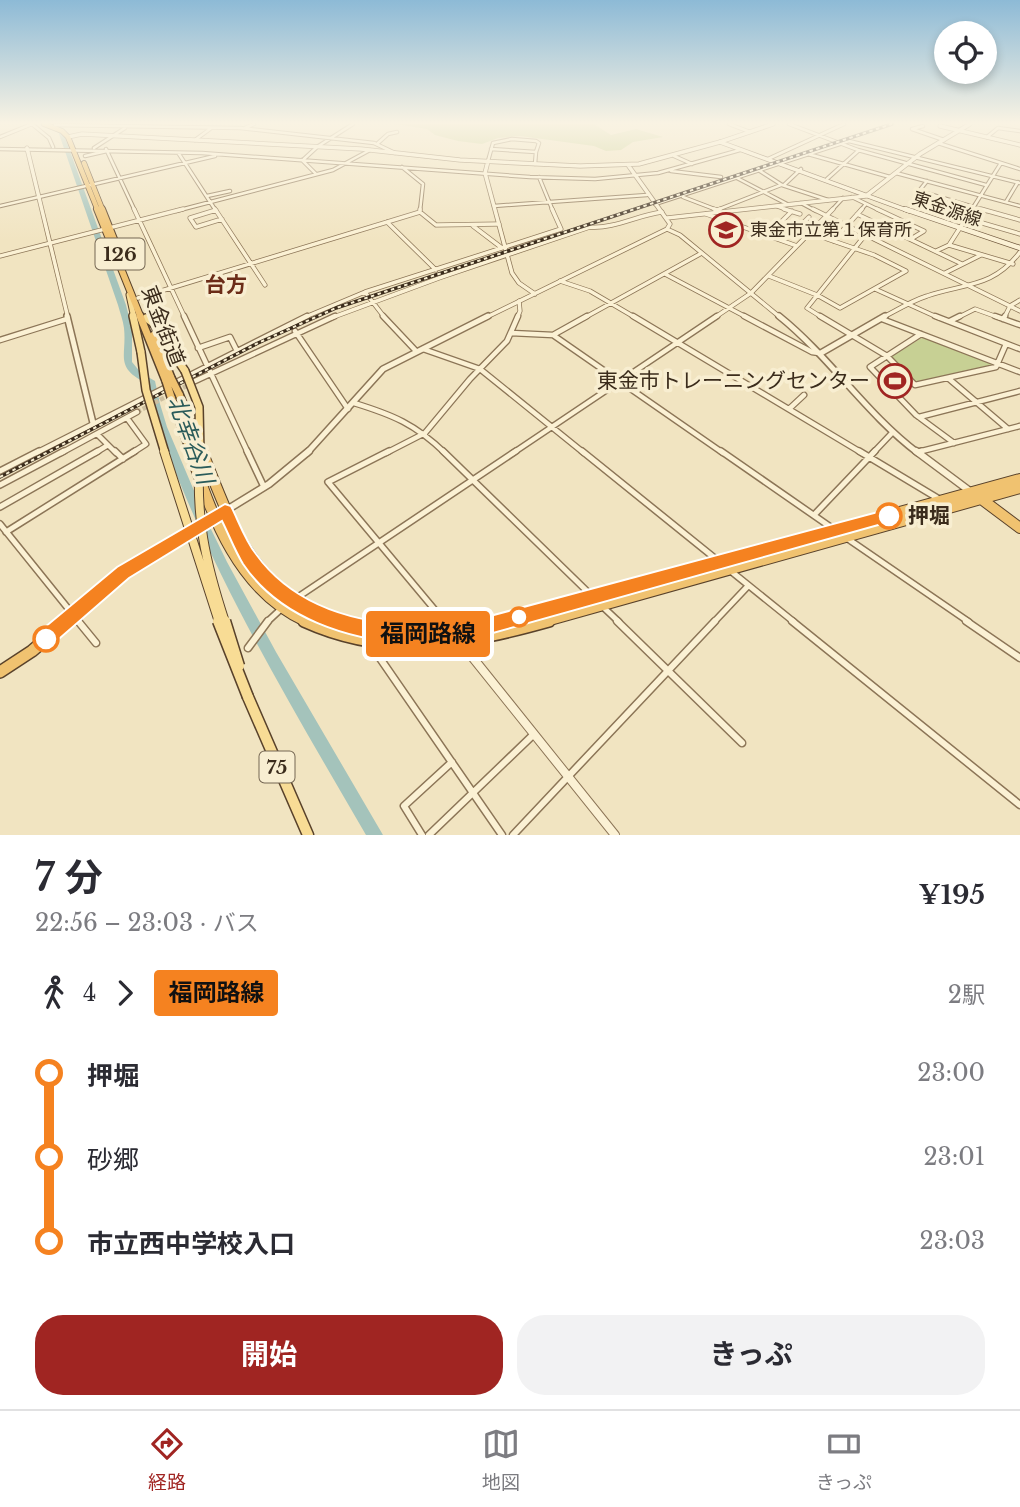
<!DOCTYPE html>
<html lang="ja">
<head>
<meta charset="utf-8">
<style>
	:root { --surface:#fff; --page:#f2f2f3; --text:#2b2b33; --muted:#7c7c81; --line:#e1e1e2; --accent:#a02522 }
	body { margin:0; font-family:"Libre Baskerville","Noto Sans JP",serif; background:var(--page); color:var(--text); height:100vh; display:flex; flex-direction:column; font-size:26px; white-space:nowrap }
	* { box-sizing:border-box; margin:0 }
	p { font-size:23px; color:var(--muted) }
	.icon { flex:none; width:38px; height:38px; fill:none; stroke:currentColor; stroke-width:2; stroke-linecap:round; stroke-linejoin:round }
	.map { position:relative; height:835px; overflow:hidden }
	.panel { display:flex; flex-direction:column; background:var(--surface); flex:1 }
	.panel>* { flex:none }
	.badge { padding:0 14px; border-radius:5px; font-size:24px; line-height:46px }
	.tools { position:absolute; left:934px; top:21px; display:grid; gap:14px }
	.tools a { display:grid; place-items:center; width:63px; height:63px; border-radius:50%; background:var(--surface); box-shadow:0 4px 10px #0003; font-size:35px }
	.map>.badge { position:absolute; translate:-50% -50%; box-shadow:0 0 0 4px #fff }
	.legs { display:flex; align-items:center; gap:10px; height:77px; padding:0 35px; font-size:23px }
	.legs p { margin-inline-start:auto }
	.overview { display:flex; align-items:center; justify-content:space-between; height:119px; padding:0 35px }
	h1 { font-size:38px; font-weight:700; line-height:52px }
	.primary-button { display:flex; gap:14px; margin-top:auto; padding:14px 35px }
	.primary-button a { flex:1; height:80px; border-radius:28px; background:var(--accent); color:#fff; font-size:28px; font-weight:700; line-height:80px; text-align:center }
	.primary-button a+a { background:var(--page); color:var(--text) }
	ul { padding:0 35px; list-style:none }
	li { display:flex; align-items:center; gap:24px; height:84px; font-size:26px }
	li i { display:grid; place-items:center; width:10px; height:100%; margin:0 9px; background:currentColor }
	li i::after { content:''; width:18px; height:18px; margin:-9px; border:5px solid; border-radius:50%; background:var(--surface) }
	li p { margin-inline-start:auto }
	li:first-child i { background:linear-gradient(#0000 50%,currentColor 0) }
	li:last-child i { background:linear-gradient(currentColor 50%,#0000 0) }
	.tabs { display:flex; justify-content:space-around; align-items:center; height:98px; border-top:2px solid var(--line); background:var(--surface); font-size:19px; color:var(--muted) }
	.tabs a { display:grid; justify-items:center; gap:4px }
	.tabs .selected { color:var(--accent) }
	.map>svg:first-child { display:block }
	.green { fill:#c7d094 }
	.lines { fill:none; stroke-linecap:round; stroke-linejoin:round }
	.river { fill:#a4c3bb; fill-rule:evenodd }
	.minor-tunnel { stroke:#cdbfa0; stroke-width:4.5; stroke-dasharray:4.5 2; stroke-linecap:butt }
	.minor-far4-casing { stroke:#8c7557; stroke-width:4.5 }
	.minor-far3-casing { stroke:#8c7557; stroke-width:5 }
	.minor-far2-casing { stroke:#8c7557; stroke-width:7 }
	.minor-far1-casing { stroke:#8c7557; stroke-width:8 }
	.minor-casing { stroke:#8c7557; stroke-width:9 }
	.tertiary-far3-casing { stroke:#8c7557; stroke-width:5 }
	.tertiary-far2-casing { stroke:#8c7557; stroke-width:8 }
	.tertiary-far1-casing { stroke:#8c7557; stroke-width:9 }
	.tertiary-casing { stroke:#8c7557; stroke-width:10 }
	.secondary-far1-casing { stroke:#6e553a; stroke-width:5 }
	.secondary-casing { stroke:#6e553a; stroke-width:6 }
	.primary-far2-casing { stroke:#59422b; stroke-width:7 }
	.primary-far1-casing { stroke:#59422b; stroke-width:10 }
	.primary-casing { stroke:#59422b; stroke-width:13 }
	.trunk-far4-casing { stroke:#59422b; stroke-width:6 }
	.trunk-far3-casing { stroke:#59422b; stroke-width:8 }
	.trunk-far2-casing { stroke:#59422b; stroke-width:10 }
	.trunk-far1-casing { stroke:#59422b; stroke-width:12 }
	.trunk-casing { stroke:#59422b; stroke-width:14 }
	.minor-far4 { stroke:#fbf1d4; stroke-width:2.5 }
	.minor-far3 { stroke:#fbf1d4; stroke-width:3.5 }
	.minor-far2 { stroke:#fbf1d4; stroke-width:4.5 }
	.minor-far1 { stroke:#fbf1d4; stroke-width:5 }
	.minor { stroke:#fbf1d4; stroke-width:6 }
	.tertiary-far3 { stroke:#fbf1d4; stroke-width:3.5 }
	.tertiary-far2 { stroke:#fbf1d4; stroke-width:5 }
	.tertiary-far1 { stroke:#fbf1d4; stroke-width:6 }
	.tertiary { stroke:#fbf1d4; stroke-width:8 }
	.secondary-far1 { stroke:#fbf1d4; stroke-width:3.5 }
	.secondary { stroke:#fbf1d4; stroke-width:4.5 }
	.primary-far2 { stroke:#f8dc95; stroke-width:5 }
	.primary-far1 { stroke:#f8dc95; stroke-width:7 }
	.primary { stroke:#f8dc95; stroke-width:10 }
	.trunk-far4 { stroke:#f0c270; stroke-width:4.5 }
	.trunk-far3 { stroke:#f0c270; stroke-width:6 }
	.trunk-far2 { stroke:#f0c270; stroke-width:7 }
	.trunk-far1 { stroke:#f0c270; stroke-width:10 }
	.trunk { stroke:#f0c270; stroke-width:11 }
	.rail-casing { stroke:#3b2c1c; stroke-width:3.5 }
	.rail { stroke:#f8eed1; stroke-width:2; stroke-dasharray:3.5; stroke-linecap:butt }
	.primary-bridge-far2-casing { stroke:#59422b; stroke-width:10; stroke-linecap:butt }
	.primary-bridge-far1-casing { stroke:#59422b; stroke-width:10; stroke-linecap:butt }
	.primary-bridge-casing { stroke:#59422b; stroke-width:13; stroke-linecap:butt }
	.trunk-bridge-casing { stroke:#59422b; stroke-width:10; stroke-linecap:butt }
	.primary-bridge-far2 { stroke:#f8dc95; stroke-width:7 }
	.primary-bridge-far1 { stroke:#f8dc95; stroke-width:8 }
	.primary-bridge { stroke:#f8dc95; stroke-width:10 }
	.trunk-bridge { stroke:#f0c270; stroke-width:7 }
	.line-1 { fill:#f58220; stroke:#fff; stroke-width:2 }
	.stop-1-dot { fill:#fff; stroke:#f58220; stroke-width:3.5 }
	.labels { text-anchor:middle; dominant-baseline:central; stroke-width:7; stroke-linejoin:round; paint-order:stroke }
	.far-street-label { font-size:18px; fill:#3b2c1c; stroke:#f8eed1 }
	.far-poi-label { font-size:18px; fill:#3b2c1c; stroke:#f8eed1; text-anchor:start }
	.shield { fill:#f8eed1; stroke:#746652; stroke-width:2 }
	.shield-label { font-size:19px; font-weight:bold; fill:#3b2c1c }
	.far-quarter-label { font-size:21px; font-weight:bold; fill:#6b2c18; stroke:#f8eed1 }
	.street-label { font-size:21px; fill:#3b2c1c; stroke:#f8eed1 }
	.poi-label { font-size:21px; fill:#3b2c1c; stroke:#f8eed1; text-anchor:end }
	.stop-label { font-size:21px; font-weight:bold; fill:#3b2c1c; stroke:#f8eed1; text-anchor:start }
	.water-label { font-size:23px; font-style:italic; fill:#2a5b5a; stroke:#f8eed1 }
</style>
</head>
<body>
<div class="map">
<svg width="1020" height="835" viewBox="0 0 1020 835">
	<rect width="100%" height="100%" fill="#f1e4c1"/>
	<path class="green" d="M395,124H594L611,135L636,129L663,137L633,142L621,150L606,151L594,146L520,136L498,138L482,144L458,141L435,135L427,129Z
		M923,337L992,364L991,365L916,382L891,357Z"/>
	<g class="lines">
		<path class="river" d="M58,131L63,132L126,305L132,329V362L141,373L155,381L160,404L167,427L206,519L227,562L276,652L383,835H366C300,721 232,609 182,488C168,453 152,420 146,383C114,367 127,356 124,328C123,320 120,313 118,305Z"/>
		<path class="minor-tunnel" d="M137,412L192,383"/>
		<g class="minor-far4-casing">
			<path id="minor-far4" d="M32,124L49,138L53,147
				M729,124L750,132
				M789,124L858,150L986,185
				M55,125L240,128L374,143L395,153
				M923,126L912,129L944,140
				M245,128L254,124
				M0,137L32,124
				M987,137L998,128L1020,131
				M195,140L210,129
				M378,143L388,134L397,132
				M938,143L1020,169
				M94,148L125,128
				M0,149L202,153L530,177L595,179L658,173L740,150
				M106,149L135,211
				M491,149L536,152L535,164
				M179,154L216,211
				M808,154L890,177
				M85,156L107,151
				M674,156L692,164
				M304,159L317,147L353,124
				M768,159L844,124
				M302,160L316,174
				M488,161L493,143L512,139L536,141L539,143L536,152
				M402,167L423,184L420,211
				M671,171L721,177
				M760,171L782,185L828,200
				M896,173L1020,206
				M539,177L553,211
				M737,178L787,204
				M827,179L858,151
				M927,181L919,191L987,211
				M784,185L801,169
				M207,196L230,191
				M683,197L717,210
				M852,197L881,211
				M1006,202L1018,182
				M801,203L816,211
				M655,204L849,141L1020,183
				M0,206L215,156
				M494,206L647,195
				M776,206L790,211
				M717,210L781,185
				M176,211L333,170L370,150
				M831,211L843,198
				M860,211L866,204
				M971,211L1001,163"/>
		</g>
		<g class="minor-far3-casing">
			<path id="minor-far3" d="M134,209L185,318
				M215,209L265,285
				M714,209L717,210
				M784,209L800,214
				M813,209L1020,311
				M877,209L924,231L911,239
				M981,209L1020,220
				M216,210L190,218L196,227L222,219
				M717,210L720,209
				M792,211L781,222L798,228L809,217
				M420,212V209
				M706,214L797,246
				M857,214L962,264
				M965,218L1020,234
				M387,222L436,270
				M473,226L502,248
				M833,241L862,209
				M949,245L1013,264
				M936,251L949,245L972,209
				M0,256L183,209
				M945,273L981,255
				M665,274L748,318
				M769,276L817,295L840,308L906,271L874,255L810,233
				M560,281L590,291L636,318
				M875,289L939,318
				M365,292L385,318
				M138,298L420,212L436,225L499,224
				M303,318L365,292L561,229L552,209
				M331,318L439,278L590,227C614,229 638,215 662,212
				M517,318L520,311L519,301
				M584,318L700,254
				M714,318L751,293L833,209
				M823,318L807,308L866,234
				M957,318L975,309L1000,318
				M1004,318L1010,306L1020,300"/>
		</g>
		<g class="minor-far2-casing">
			<path id="minor-far2" d="M184,316L248,453
				M383,316L416,351
				M633,316L862,453
				M744,316L812,352L819,353
				M820,316L887,356L915,385L996,367L1006,344
				M935,316L1020,349
				M995,316L1020,325
				M882,319L1020,372
				M1003,319L1005,316
				M950,321L960,316
				M295,331L348,409
				M511,333L553,335L587,316
				M921,334L870,367L916,415L954,443
				M553,335L723,453
				M0,340L67,319
				M198,348L230,337L236,349
				M423,349L480,369L584,453
				M948,378L1008,429
				M195,381L335,316
				M354,403C393,415 415,424 445,453
				M789,409L804,395
				M919,417L1020,391
				M127,418L146,444L132,453
				M97,434L116,453
				M918,452L1020,426
				M36,453L307,316
				M61,453L137,412
				M95,453L108,445
				M386,453L425,433L470,379L507,341L518,316
				M513,453L717,316
				M873,453L892,433"/>
		</g>
		<g class="minor-far1-casing">
			<path id="minor-far1" d="M115,451L123,459
				M247,451L264,487
				M389,451L328,482L445,622
				M443,451L592,596
				M582,451L794,622
				M721,451L832,528
				M859,451L939,499
				M918,452L922,451
				M0,471L39,451
				M0,485L64,451
				M0,507L98,451
				M814,515L875,451
				M0,524L79,622
				M6,532L135,451
				M848,539L969,622
				M298,597L516,451
				M602,606L619,622
				M267,622L281,609
				M714,622L748,586"/>
		</g>
		<g class="minor-casing">
			<path id="minor" d="M78,621L96,643
				M443,621L450,629
				M617,621L742,743
				M792,621L1020,805
				M966,621L1020,658
				M375,644V651L502,835
				M248,648L268,621
				M422,835L404,806L452,762
				M429,835L533,735
				M513,835L715,621"/>
		</g>
		<g class="tertiary-far3-casing">
			<path id="tertiary-far3" d="M940,126L1020,145
				M68,137L82,134L361,149L460,160L580,166L639,164L720,142
				M27,148L68,318
				M488,161L485,173L512,273L519,283L535,294
				M628,165L670,224L667,229
				M667,218L866,196L920,154L970,124
				M485,318L667,229L680,235L781,318
				M882,318C897,310 911,301 927,296C965,283 993,288 1020,252"/>
		</g>
		<g class="tertiary-far2-casing">
			<path id="tertiary-far2" d="M67,316L93,423
				M779,316C830,357 866,414 918,453
				M821,353L885,316
				M307,453L383,369L488,316"/>
		</g>
		<g class="tertiary-far1-casing">
			<path id="tertiary-far1" d="M916,451L971,492
				M225,511L269,484L309,451"/>
		</g>
		<g class="tertiary-casing">
			<path id="tertiary" d="M461,643L615,835"/>
		</g>
		<g class="secondary-far1-casing">
			<path id="secondary-far1" d="M720,142L909,211
				M720,142L773,124"/>
		</g>
		<g class="secondary-casing">
			<path id="secondary" d="M905,209L1020,248"/>
		</g>
		<g class="primary-far2-casing">
			<path id="primary-far2" d="M129,295L134,318"/>
		</g>
		<g class="primary-far1-casing">
			<path id="primary-far1" d="M133,316L141,352
				M146,318L153,323L185,371"/>
		</g>
		<g class="primary-casing">
			<path id="primary" d="M248,697L308,835"/>
		</g>
		<g class="trunk-far4-casing">
			<path id="trunk-far4" d="M44,124L62,131L68,137L98,211
				M84,163L103,211"/>
		</g>
		<g class="trunk-far3-casing">
			<path id="trunk-far3" d="M97,209L141,318
				M102,209L118,249"/>
		</g>
		<g class="trunk-far2-casing">
			<path id="trunk-far2" d="M140,316L166,381
				M154,335L171,378
				M179,394L203,453
				M171,397L191,453"/>
		</g>
		<g class="trunk-far1-casing">
			<path id="trunk-far1" d="M190,451C213,518 238,591 307,622
				M202,451C236,535 249,584 339,622
				M980,498L1020,528
				M65,622L123,572L219,514
				M499,622L1020,479
				M543,622L1020,488"/>
		</g>
		<g class="trunk-casing">
			<path id="trunk" d="M304,621C388,659 463,645 549,621
				M335,621C388,643 452,635 505,621
				M0,672L32,651L67,621"/>
		</g>
		<use href="#minor-far4" class="minor-far4"/>
		<use href="#minor-far3" class="minor-far3"/>
		<use href="#minor-far2" class="minor-far2"/>
		<use href="#minor-far1" class="minor-far1"/>
		<use href="#minor" class="minor"/>
		<use href="#tertiary-far3" class="tertiary-far3"/>
		<use href="#tertiary-far2" class="tertiary-far2"/>
		<use href="#tertiary-far1" class="tertiary-far1"/>
		<use href="#tertiary" class="tertiary"/>
		<use href="#secondary-far1" class="secondary-far1"/>
		<use href="#secondary" class="secondary"/>
		<use href="#primary-far2" class="primary-far2"/>
		<use href="#primary-far1" class="primary-far1"/>
		<use href="#primary" class="primary"/>
		<use href="#trunk-far4" class="trunk-far4"/>
		<use href="#trunk-far3" class="trunk-far3"/>
		<use href="#trunk-far2" class="trunk-far2"/>
		<use href="#trunk-far1" class="trunk-far1"/>
		<use href="#trunk" class="trunk"/>
		<g class="rail-casing">
			<path id="rail" d="M0,477L258,343L336,308L892,124"/>
		</g>
		<use href="#rail" class="rail"/>
		<g class="primary-bridge-far2-casing">
			<path id="primary-bridge-far2" d="M141,352L146,390L165,453
				M185,371L199,407L200,453"/>
		</g>
		<g class="primary-bridge-far1-casing">
			<path id="primary-bridge-far1" d="M164,451L219,622
				M200,451C195,516 205,561 225,622"/>
		</g>
		<g class="primary-bridge-casing">
			<path id="primary-bridge" d="M218,621L248,697
				M225,621L239,666"/>
		</g>
		<g class="trunk-bridge-casing">
			<path id="trunk-bridge" d="M171,378L179,394
				M166,381L171,397"/>
		</g>
		<use href="#primary-bridge-far2" class="primary-bridge-far2"/>
		<use href="#primary-bridge-far1" class="primary-bridge-far1"/>
		<use href="#primary-bridge" class="primary-bridge"/>
		<use href="#trunk-bridge" class="trunk-bridge"/>
	</g>
	<linearGradient id="sky" x2="0" y2="1"><stop stop-color="#8dbad6"/><stop offset="0.51" stop-color="#f9f3e3"/><stop offset="1" stop-color="#f9f3e3" stop-opacity="0"/></linearGradient>
	<rect width="1020" height="241" fill="url(#sky)"/>
	<path class="line-1" d="M225,504L231,506C239,522 245,540 256,554C292,604 352,622 411,625C432,627 454,622 475,620L889,509L895,511L897,516L895,520L889,522L475,638C454,640 432,645 411,644C349,640 280,619 243,564C235,551 229,535 222,521L129,578L52,645L46,648L39,645L36,639L39,632L117,567Z"/>
	<defs>
		<g id="school-ring" transform="scale(1.75)"><circle r="9.5" fill="#f8eed1" stroke="#a02522" stroke-width="1.5"/><path d="M0-5L7-2L0 1L-7-2ZM-4 1L0 2.5L4 1V4Q0 6-4 4Z" fill="#a02522"/></g>
		<g id="stadium-ring" transform="scale(1.75)"><circle r="9.5" fill="#f8eed1" stroke="#a02522" stroke-width="1.5"/><path d="M0-5a6.5 5 0 1 0 0 10a6.5 5 0 1 0 0-10ZM-3.5-1.8h7v3.6h-7Z" fill="#a02522"/></g>
	</defs>
	<g fill-rule="evenodd">
		<use href="#school-ring" x="726" y="230"/>
		<use href="#stadium-ring" x="895" y="381"/>
	</g>
	<g class="stop-1-dot">
		<circle cx="889" cy="516" r="12"/>
		<circle cx="519" cy="617" r="9"/>
		<circle cx="46" cy="639" r="12"/>
	</g>
	<g class="labels">
		<g class="far-street-label">
			<text transform="translate(947 209) rotate(19)">東金源線</text>
		</g>
		<g class="far-poi-label">
			<text x="750" y="230">東金市立第１保育所</text>
		</g>
		<g class="shield">
			<rect x="95.5" y="238.5" width="49" height="31" rx="5"/>
			<rect x="259.5" y="751.5" width="35" height="31" rx="5"/>
		</g>
		<g class="shield-label">
			<text x="120" y="254">126</text>
			<text x="277" y="767">75</text>
		</g>
		<g class="far-quarter-label">
			<text x="226" y="285">台方</text>
		</g>
		<g class="street-label">
			<text transform="translate(163 326) rotate(69)">東金街道</text>
		</g>
		<g class="poi-label">
			<text x="870" y="381">東金市トレーニングセンター</text>
		</g>
		<g class="stop-label">
			<text x="908" y="516">押堀</text>
		</g>
		<g class="water-label">
			<text transform="translate(191 440) rotate(70)">北幸谷川</text>
		</g>
	</g>
</svg>
<div class="tools">
<a><svg class="icon" aria-label="locate" viewBox="0 0 24 24"><circle cx="12" cy="12" r="6"/><path d="M12 2v4M12 18v4M2 12h4M18 12h4"/></svg></a>
</div>
<b class="badge" style="left:428px;top:634px;background:#f58220;color:#111">福岡路線</b>
</div>
<section class="panel">
<div class="overview"><div><h1>7 分</h1><p>22:56 – 23:03 · バス</p></div><b>¥195</b></div>
<div class="legs"><svg class="icon" aria-label="walk" viewBox="0 0 24 24"><circle cx="13" cy="4" r="2"/><path d="M13 8l-2 6 4 7M11 14l-3 7M7 12l3-4h3l4 4"/></svg>4<svg class="icon" aria-label="forward" viewBox="0 0 24 24"><path d="M9 5l7 7-7 7"/></svg><b class="badge" style="background:#f58220;color:#111">福岡路線</b><p>2駅</p></div>
<ul>
<li><i style="color:#f58220"></i><b>押堀</b><p>23:00</p></li>
<li><i style="color:#f58220"></i><span>砂郷</span><p>23:01</p></li>
<li><i style="color:#f58220"></i><b>市立西中学校入口</b><p>23:03</p></li>
</ul>
<div class="primary-button"><a>開始</a><a>きっぷ</a></div>
</section>
<nav class="tabs">
<a class="selected"><svg class="icon" aria-label="directions" viewBox="0 0 24 24"><path d="M12 3l9 9-9 9-9-9zM9 14v-3h6M13 9l2 2-2 2"/></svg>経路</a>
<a><svg class="icon" aria-label="map" viewBox="0 0 24 24"><path d="M3 6l6-2 6 2 6-2v14l-6 2-6-2-6 2zM9 4v14M15 6v14"/></svg>地図</a>
<a><svg class="icon" aria-label="tickets" viewBox="0 0 24 24"><path d="M3 7h18v10H3zM15 7v10"/></svg>きっぷ</a>
</nav>
</body>
</html>
